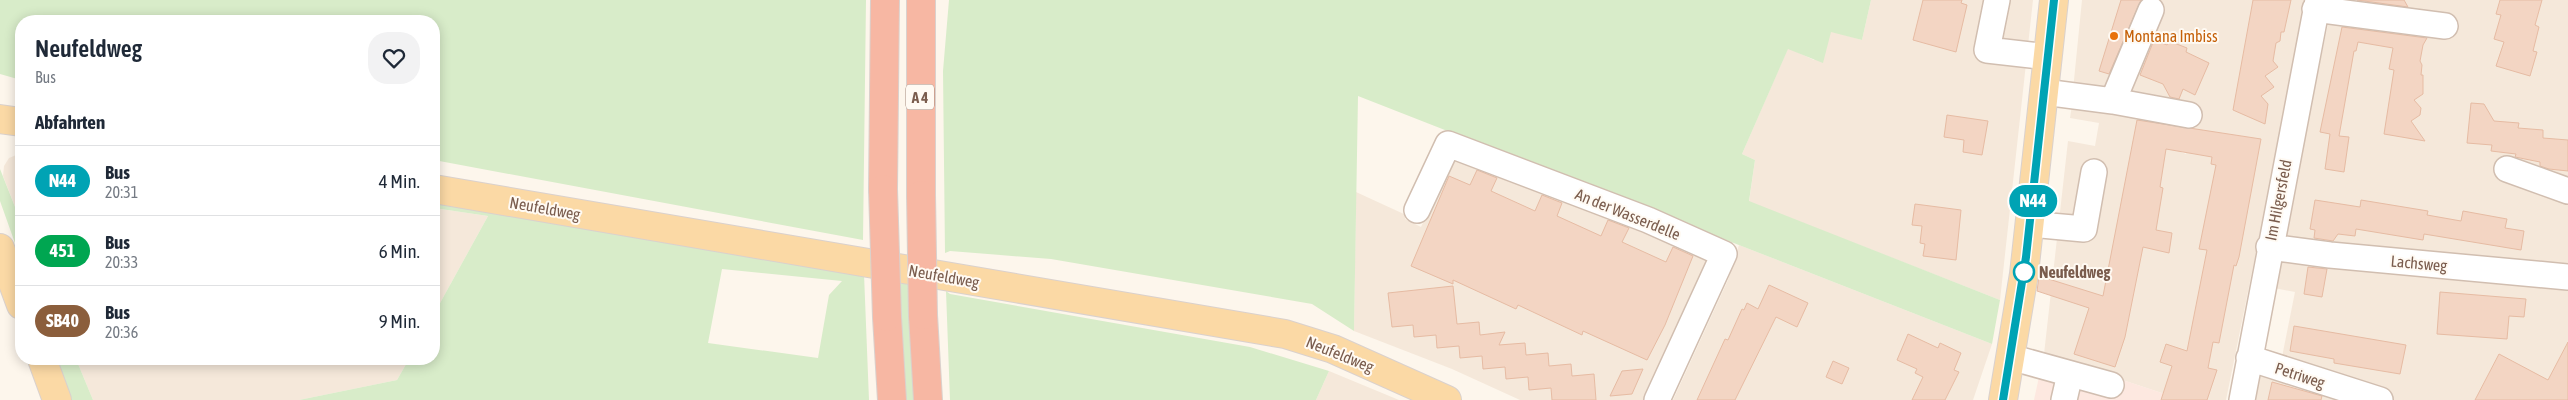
<!DOCTYPE html>
<html lang="de">
<head>
<meta charset="utf-8">
<style>
	:root { --surface:#fff; --page:#f2f2f3; --text:#1f2937; --muted:#747a83; --line:#e0e1e3 }
	body { margin:0; font-family:"Asap Condensed",sans-serif; background:var(--page); color:var(--text); height:100vh; display:flex; flex-direction:column; font-size:19px; white-space:nowrap }
	* { box-sizing:border-box; margin:0 }
	p { font-size:16px; color:var(--muted) }
	.icon { flex:none; width:28px; height:28px; fill:none; stroke:currentColor; stroke-width:2; stroke-linecap:round; stroke-linejoin:round }
	.map { position:relative; flex:1; overflow:hidden }
	.details { position:absolute; left:15px; top:15px; width:425px; height:350px; display:flex; flex-direction:column; background:var(--surface); border-radius:20px; box-shadow:0 2px 12px #0003 }
	.details>* { flex:none }
	.badge { padding:0 10px; border-radius:16px; font-size:18px; line-height:32px }
	.map>.badge { position:absolute; translate:-50% -50%; box-shadow:0 0 0 2px #fff }
	h2 { padding:0 20px; font-size:19px; line-height:45px }
	.round { display:grid; place-items:center; flex:none; width:52px; height:52px; border-radius:20px; background:var(--page) }
	.overview { display:flex; align-items:center; justify-content:space-between; height:85px; padding:0 20px }
	h1 { font-size:24px; font-weight:600; line-height:38px }
	ul { padding:0; list-style:none }
	li { display:flex; align-items:center; gap:15px; height:70px; padding:0 20px; border-top:1px solid var(--line) }
	li div { flex:1 }
	li b { display:block; font-size:19px }
	li em { font-style:normal }
	li .badge { min-width:55px; font-weight:700; text-align:center }
	.map>svg:first-child { display:block }
	.residential { fill:#f5e8da }
	.commercial { fill:#fde8e0 }
	.green { fill:#d8ecc9; fill-rule:evenodd }
	.building { fill:#f3d5c3; stroke:#e6bba3 }
	.lines { fill:none; stroke-linecap:round; stroke-linejoin:round }
	.minor-casing { stroke:#d1beb0; stroke-width:28 }
	.major-casing { stroke:#dad1cd; stroke-width:30 }
	.highway-casing { stroke:#dad1cd; stroke-width:30 }
	.minor { stroke:#fff; stroke-width:25 }
	.major { stroke:#fbd9a5; stroke-width:28 }
	.highway { stroke:#f7b7a3; stroke-width:28 }
	.highway-bridge-casing { stroke:#dad1cd; stroke-width:30; stroke-linecap:butt }
	.highway-bridge { stroke:#f7b7a3; stroke-width:28 }
	.line-casing { stroke:#fff; stroke-width:11 }
	.line { stroke:#00a3b4; stroke-width:8 }
	.food-dot { fill:#e8710a; stroke:#fffaf3; stroke-width:2 }
	.stop-dot { fill:#fff; stroke:#00a3b4; stroke-width:2.5 }
	.labels { text-anchor:middle; dominant-baseline:central; stroke-width:4; stroke-linejoin:round; paint-order:stroke }
	.shield { fill:#fffaf3; stroke:#a28b7f; stroke-width:1 }
	.shield-label { font-size:15px; font-weight:bold; fill:#7a5c4d }
	.food-label { font-size:16px; fill:#c56008; stroke:#fffaf3; text-anchor:start }
	.street-label { font-size:16px; fill:#7a5c4d; stroke:#fffaf3 }
	.stop-label { font-size:16px; font-weight:bold; fill:#7a5c4d; stroke:#fffaf3; text-anchor:start }
</style>
</head>
<body>
<div class="map">
<svg width="2568" height="400" viewBox="0 0 2568 400">
	<rect width="100%" height="100%" fill="#fdf6ec"/>
	<path class="residential" d="M1871,0H2033L2000,300L1749,202L1755,160L1742,154L1788,48L1814,60L1831,31L1862,40Z
		M2082,0H2307L2226,400H2183L2044,354L2068,141L2095,146L2099,123L2070,118L2073,98L2187,117L2181,152L2186,154L2194,111L2073,90Z
		M2333,0H2568V269L2283,240Z
		M21,153V222L3,176L4,166L9,158Z
		M1454,155L1650,232L1708,258L1646,400H1520L1452,369L1354,331L1356,192L1406,215L1405,219L1421,227Z
		M434,208L488,216L434,314Z
		M1739,245L1992,344L1973,400H1673L1728,280Z
		M2279,256L2568,283V400H2251L2259,364L2281,362L2295,292L2274,288Z
		M76,359H409L397,380L299,400H93Z
		M1329,371L1399,400H1316Z"/>
	<path class="commercial" d="M2044,354L2183,400H2034Z"/>
	<path class="green" d="M0,0H866L863,240L434,160V21H21V80L0,74Z
		M949,0H1871L1862,40L1831,32L1823,63L1788,49L1742,154L1755,160L1749,201L2000,300L1992,344L1358,96L1354,331L1312,304L1051,259L950,251L945,253L943,71Z
		M0,169L21,222V260L0,201Z
		M434,201L864,274L869,400H299L397,380L409,359H434V314L488,216L434,208ZM722,269L842,281L829,295L818,358L708,343Z
		M900,283L910,285L914,400H905Z
		M946,291L950,294L1250,347L1329,371L1316,400H950Z
		M55,359H76L93,400H70Z"/>
	<path class="building" d="M1923,0H1962L1961,3L1967,5L1956,52L1913,40Z
		M2121,0H2141L2109,74L2099,71Z
		M2253,0H2291L2284,32H2281L2280,41L2276,43L2273,61L2278,67L2265,76L2274,87L2261,96L2268,104L2265,124L2233,110Z
		M2357,0H2404L2408,7Z
		M2500,0H2542L2535,25L2539,27L2533,51L2537,52L2530,76L2496,66L2504,42L2494,39L2501,15L2496,14Z
		M2342,27L2427,38L2423,45L2420,61L2422,65L2421,75H2423V94L2414,100L2421,108L2420,115L2411,121L2425,141L2384,134L2394,70L2389,69L2393,48L2358,42L2356,51H2354L2339,136L2349,137L2344,172L2325,169L2330,134L2320,132Z
		M2154,40L2167,45L2169,41L2187,48L2186,52L2209,63L2195,95L2183,89L2179,99L2170,97L2163,84L2140,75Z
		M2471,103L2484,104L2494,121L2519,123L2518,128L2543,130V138L2568,140V171L2549,169L2540,166V162L2515,157L2516,154L2491,151L2492,145L2467,143Z
		M1947,115L1988,121L1982,155L1963,152L1964,140L1944,137Z
		M2137,120L2261,139L2239,257L2236,266L2234,265L2219,343L2213,342L2208,368L2217,370L2207,400H2161L2172,366L2160,362L2166,344L2187,351L2207,250L2199,249L2216,165L2211,164L2212,157L2166,149L2160,187L2163,188L2156,230L2172,233L2169,253L2143,247L2125,337L2115,367L2074,354L2089,308L2037,291L2039,276L2103,296Z
		M1477,170L1497,178L1491,191L1535,211L1542,195L1562,203L1557,216L1601,236L1608,220L1629,228L1622,242L1666,262L1673,247L1693,256L1665,325L1647,360L1583,331L1582,335L1518,305L1516,309L1453,280V284L1411,266L1449,176L1470,185Z
		M2315,200L2360,207L2361,200L2428,211L2427,215L2461,221L2463,211L2507,219L2505,228L2524,231L2521,250L2424,234L2423,240L2356,229L2355,236L2338,234L2333,241L2314,238L2315,230L2310,229Z
		M1915,204L1961,210L1956,260L1923,256L1925,244L1920,243L1922,226L1912,225Z
		M2308,267L2327,269L2322,297L2304,294Z
		M1769,285L1808,303L1797,327L1776,317L1735,400H1697L1725,339L1728,340L1742,309L1744,310L1747,303L1758,309Z
		M1453,286L1457,324L1479,322L1480,335L1505,332L1499,345L1525,343L1526,355L1548,353L1549,366L1571,364L1572,376L1594,374L1596,400H1552L1551,388L1529,390L1528,377L1506,379L1505,367L1483,369L1482,356L1460,358L1459,346L1437,348L1436,335L1414,337L1413,325L1392,327L1388,293Z
		M2440,292L2526,299L2524,317L2509,316L2507,339L2437,334Z
		M2294,326L2406,345L2400,374L2334,363V359L2290,351Z
		M1908,334L1938,348L1940,343L1961,353L1954,370L1959,372L1945,400H1912L1923,377L1915,373L1917,369L1897,360Z
		M2568,342V400H2475L2499,354L2548,380Z
		M1833,361L1849,368L1842,384L1826,377Z
		M1643,369L1632,394L1610,396L1622,371Z
		M2272,382L2322,396L2321,400H2268Z"/>
	<g class="lines">
		<g class="minor-casing">
			<path id="minor" d="M1997,0L1987,50L2048,57
				M2315,9L2445,26
				M2044,92L2113,101L2189,115
				M2113,101L2151,10
				M2507,169L2568,191
				M1417,210L1448,144L1648,220L1724,254L1657,400
				M2030,224L2084,229L2094,172
				M2269,247L2330,255L2568,277
				M2010,357L2111,385
				M2249,358L2380,400
				M2064,400L2070,374
				M2242,400L2318,0"/>
		</g>
		<g class="major-casing">
			<path id="major" d="M0,119L21,122
				M434,189L1285,334L1333,349L1447,400
				M0,248L21,305
				M42,359L57,400
				M2003,400L2024,274L2054,0"/>
		</g>
		<g class="highway-casing">
			<path id="highway" d="M921,0V195
				M883,189L885,0
				M923,315L928,400
				M887,317L892,400"/>
		</g>
		<use href="#minor" class="minor"/>
		<use href="#major" class="major"/>
		<use href="#highway" class="highway"/>
		<g class="highway-bridge-casing">
			<path id="highway-bridge" d="M883,189L887,317
				M921,195L923,315"/>
		</g>
		<use href="#highway-bridge" class="highway-bridge"/>
	</g>
	<g class="lines">
		<g class="line-casing">
			<path id="line" d="M2003,400L2026,257L2054,0"/>
		</g>
		<use href="#line" class="line"/>
	</g>
	<circle class="food-dot" cx="2114" cy="36" r="5"/>
	<circle class="stop-dot" cx="2024" cy="272" r="10"/>
	<g class="labels">
		<rect class="shield" x="906" y="84.5" width="28" height="25" rx="4"/>
		<g class="shield-label">
			<text x="920" y="97">A 4</text>
		</g>
		<g class="food-label">
			<text x="2124" y="36">Montana Imbiss</text>
		</g>
		<g class="street-label">
			<text transform="translate(2278 200) rotate(-79)">Im Hilgersfeld</text>
			<text transform="translate(545 208) rotate(10)">Neufeldweg</text>
			<text transform="translate(1628 214) rotate(22)">An der Wasserdelle</text>
			<text transform="translate(2419 263) rotate(5)">Lachsweg</text>
			<text transform="translate(944 276) rotate(10)">Neufeldweg</text>
			<text transform="translate(1340 354) rotate(22)">Neufeldweg</text>
			<text transform="translate(2300 375) rotate(18)">Petriweg</text>
		</g>
		<g class="stop-label">
			<text x="2039" y="272">Neufeldweg</text>
		</g>
	</g>
</svg>
<b class="badge" style="left:2033px;top:201px;background:#00a3b4;color:#fff">N44</b>
<section class="details">
<div class="overview"><div><h1>Neufeldweg</h1><p>Bus</p></div><a class="round"><svg class="icon" aria-label="heart" viewBox="0 0 24 24"><path d="M12 20l-8-8c-3-5 5-10 8-4 3-6 11-1 8 4z"/></svg></a></div>
<h2>Abfahrten</h2>
<ul>
<li><span class="badge" style="background:#00a3b4;color:#fff">N44</span><div><b>Bus</b><p>20:31</p></div><em>4 Min.</em></li>
<li><span class="badge" style="background:#00a651;color:#fff">451</span><div><b>Bus</b><p>20:33</p></div><em>6 Min.</em></li>
<li><span class="badge" style="background:#8b5e3c;color:#fff">SB40</span><div><b>Bus</b><p>20:36</p></div><em>9 Min.</em></li>
</ul>
</section>
</div>
</body>
</html>
